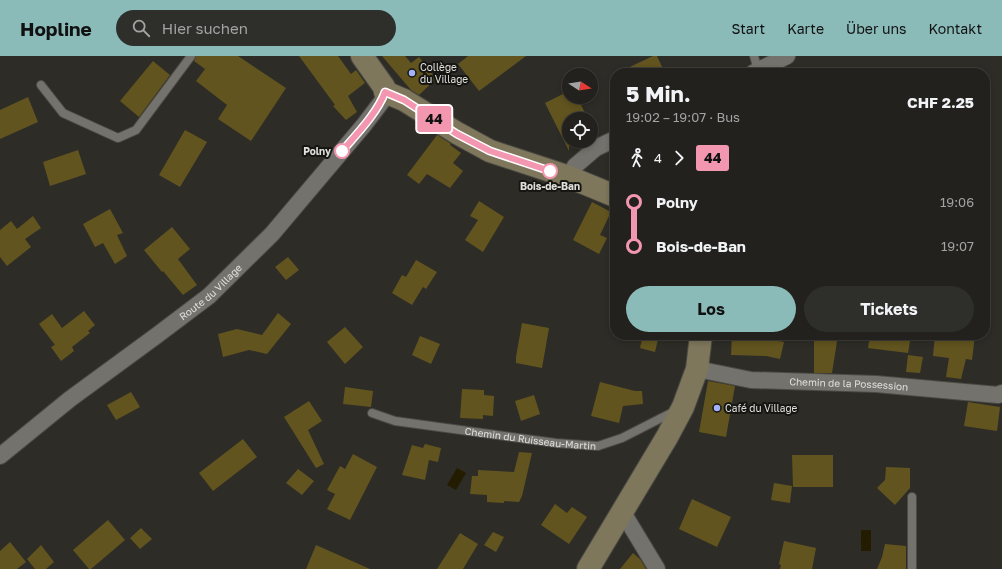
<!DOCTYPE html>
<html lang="de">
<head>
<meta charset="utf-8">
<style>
	:root { --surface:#22211d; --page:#2e2e2a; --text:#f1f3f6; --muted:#a2a3a4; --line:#3f3e3b; --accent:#8bbbb9 }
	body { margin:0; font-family:"Golos Text",sans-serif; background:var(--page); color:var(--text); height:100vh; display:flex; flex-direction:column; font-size:15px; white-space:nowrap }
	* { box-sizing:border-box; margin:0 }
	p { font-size:13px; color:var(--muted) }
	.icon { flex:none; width:22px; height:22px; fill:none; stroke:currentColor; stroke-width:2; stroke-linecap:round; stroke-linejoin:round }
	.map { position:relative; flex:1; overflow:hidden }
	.drawer { position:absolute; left:610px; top:12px; width:380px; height:272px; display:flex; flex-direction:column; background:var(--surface); border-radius:16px; box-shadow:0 2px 6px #0003,0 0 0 1px var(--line) }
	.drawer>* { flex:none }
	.badge { padding:0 8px; border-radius:3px; font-size:14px; line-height:26px }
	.needle { width:26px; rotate:102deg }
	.buttons { position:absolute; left:562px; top:12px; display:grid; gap:8px }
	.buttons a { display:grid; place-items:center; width:36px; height:36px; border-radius:50%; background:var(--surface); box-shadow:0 2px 6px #0003,0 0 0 1px var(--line); font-size:20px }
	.map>.badge { position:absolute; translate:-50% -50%; box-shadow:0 0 0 2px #fff }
	.legs { display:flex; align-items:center; gap:6px; height:44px; padding:0 16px; font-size:13px }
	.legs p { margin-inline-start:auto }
	.head { display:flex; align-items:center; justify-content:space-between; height:68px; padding:0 16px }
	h1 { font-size:22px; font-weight:700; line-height:30px }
	.cta { display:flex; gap:8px; margin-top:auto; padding:8px 16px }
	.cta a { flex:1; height:46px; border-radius:24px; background:var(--accent); color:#111; font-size:16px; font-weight:700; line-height:46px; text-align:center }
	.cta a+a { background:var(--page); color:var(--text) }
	ul { padding:0 16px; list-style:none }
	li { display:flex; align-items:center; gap:14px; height:44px; font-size:15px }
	li i { display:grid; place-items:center; width:6px; height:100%; margin:0 5px; background:currentColor }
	li i::after { content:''; width:10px; height:10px; margin:-5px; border:3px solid; border-radius:50%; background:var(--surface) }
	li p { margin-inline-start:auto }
	li:first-child i { background:linear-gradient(#0000 50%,currentColor 0) }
	li:last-child i { background:linear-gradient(currentColor 50%,#0000 0) }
	header { display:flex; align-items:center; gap:24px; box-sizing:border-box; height:56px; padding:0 20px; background:var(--accent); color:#111 }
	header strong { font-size:19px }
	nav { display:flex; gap:22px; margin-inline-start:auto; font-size:14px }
	.search { width:280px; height:36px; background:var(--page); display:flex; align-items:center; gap:10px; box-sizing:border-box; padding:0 14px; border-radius:22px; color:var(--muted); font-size:15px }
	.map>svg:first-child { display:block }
	.water { fill:#231c00 }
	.building { fill:#61541f }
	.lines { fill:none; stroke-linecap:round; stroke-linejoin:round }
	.lane-casing { stroke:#4b4a45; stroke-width:10 }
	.street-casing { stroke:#4b4a45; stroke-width:18 }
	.secondary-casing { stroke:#4b4a45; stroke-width:24 }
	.lane { stroke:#74726c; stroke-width:8 }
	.street { stroke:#74726c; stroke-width:16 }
	.secondary { stroke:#7e775b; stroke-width:22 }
	.line-1-casing { stroke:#fff; stroke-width:9 }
	.line-1 { stroke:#f397b1; stroke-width:6 }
	.poi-dot { fill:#a4b2fc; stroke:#151512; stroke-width:1.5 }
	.stop-1-dot { fill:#fff; stroke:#f397b1; stroke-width:2 }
	.labels { text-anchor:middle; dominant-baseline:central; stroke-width:4; stroke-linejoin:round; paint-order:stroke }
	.poi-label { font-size:10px; fill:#e0dfdc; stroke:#151512; text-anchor:start }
	.stop-label { font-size:10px; font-weight:bold; fill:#e0dfdc; stroke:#151512; text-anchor:end }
	.street-label { font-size:10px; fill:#e0dfdc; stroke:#151512 }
</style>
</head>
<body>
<header>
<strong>Hopline</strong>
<div class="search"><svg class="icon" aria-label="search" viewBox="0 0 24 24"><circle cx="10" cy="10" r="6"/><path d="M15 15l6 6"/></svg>Hier suchen</div>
<nav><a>Start</a><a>Karte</a><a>Über uns</a><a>Kontakt</a></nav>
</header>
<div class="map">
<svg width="1002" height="513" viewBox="0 0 1002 513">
	<rect width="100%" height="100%" fill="#2e2c27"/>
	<path class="water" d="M457,412L466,417L456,434L447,429Z
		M861,474H871V495H861Z"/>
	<path class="building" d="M196,0H238L286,32L251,85L218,63L227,49L196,25L205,13L194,5Z
		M299,0H338L351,18L356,14L365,27L348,40L357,56L346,64L333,50L335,49Z
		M382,0H405L411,7L419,1L436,23L419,39L411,34Z
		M468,0H526L479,35L458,8Z
		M653,0H657L665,17H617Z
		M153,5L170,19L139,61L120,45Z
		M569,35V41H577L588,63H569V95L545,47Z
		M28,41L38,66L0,83V54Z
		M185,74L207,86L180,131L159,119Z
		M437,79L451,88L450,89L461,97L453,107L463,115L450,132L427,118L419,128L407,119Z
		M78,94L86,118L50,130L43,106Z
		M479,145L504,161L483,196L465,184L478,164L470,160Z
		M592,146L611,156L600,179L607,182L599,198L573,184Z
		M110,153L123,177L117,179L127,200L115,208L103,187L95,191L83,168Z
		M33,160L41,172L25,183L31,191L7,210L0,201V174L11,165L17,173Z
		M172,171L190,193L178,203L197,229L183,239L163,215L162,216L144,194Z
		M288,201L299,214L286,224L275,211Z
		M416,204L437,216L426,233L423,231L412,249L392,237L402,219L406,221Z
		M84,255L95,269L88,275L90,277L72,291L74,295L61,305L51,291L55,289L39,268L52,258L62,272Z
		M278,257L291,268L267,298L249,294L223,301L218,278L237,273L262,279Z
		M522,267L549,272L542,312L516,307V301Z
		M345,271L363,291L345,308L327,286Z
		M643,279H659L655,296L640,292Z
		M732,279H762L761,282L784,286L780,303L766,300L731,299Z
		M814,279H838L832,317H814Z
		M870,279H911L908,297L868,292Z
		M935,279H975L972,304L966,303L961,323L946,321L949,302L933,300Z
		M420,280L440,288L431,308L412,299Z
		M908,299L923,301L920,317L906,316Z
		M708,325L735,330L726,381L699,376Z
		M600,326L635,335H642L643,348L623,350L619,367L591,360Z
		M345,331L373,335L371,351L343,348Z
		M462,333L484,334V339L494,340L493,360L483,359V363L460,362Z
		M131,336L140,351L116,364L107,349Z
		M534,339L540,358L521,365L515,345Z
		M309,345L322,365L308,374L324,408L316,412L284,361Z
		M968,346L1000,351L997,375L964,370Z
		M243,383L257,401L213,435L199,417Z
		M425,388L441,392L438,406L429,404L425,424L402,419L412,389L423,392Z
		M519,396L532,397L522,440L519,446L504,445V447L487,446V439L470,438L472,420H478V414L514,416Z
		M353,398L377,411L350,464L327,453L335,438L327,434L340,410L345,413Z
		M792,399H833V431H793Z
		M886,411L910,412V432L895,449L877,432L885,424Z
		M298,413L314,425L302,439L286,427Z
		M774,427L792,430L790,447L771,444Z
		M692,443L731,461L717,491L679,473Z
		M555,448L567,457L572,451L587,461L569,488L541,469Z
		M108,464L125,484L91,513H89L73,494Z
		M141,472L152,483L140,493L130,482Z
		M493,476L504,481L496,496L484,489Z
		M460,477L478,488L463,513H437Z
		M784,485L816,492L812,513H780L781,509L779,508Z
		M10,486L26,506L17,513H0V495Z
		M885,488L906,490V513H877L882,501Z
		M41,489L54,506L46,513H35L27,503Z
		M316,489L370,513H306Z
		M633,497L640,503L646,513H620Z"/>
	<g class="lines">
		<g class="lane-casing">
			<g id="lane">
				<path d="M754,0L758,14"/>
				<path d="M41,29L63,57L118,82L136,74L191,0"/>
				<path id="s1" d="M372,357L395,365L556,387L598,390L622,382L675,355"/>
				<path d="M912,441V513"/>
			</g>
		</g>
		<g class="street-casing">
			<g id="street">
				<path d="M753,17L787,0"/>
				<path d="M569,121L575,110L596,92L615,83"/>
				<path id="s2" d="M697,313L751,324L876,328L998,339L1002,337"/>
				<path id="s3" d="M0,400L70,343L156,280L209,240L272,178L364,69L383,44L385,36"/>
				<path d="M622,455L657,513"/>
			</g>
		</g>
		<g class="secondary-casing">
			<path id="secondary" d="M362,0L384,31L385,36L404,44L457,77L490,95L569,121L615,140
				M588,513L667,381L683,351L697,313L701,279"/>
		</g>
		<use href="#lane" class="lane"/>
		<use href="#street" class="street"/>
		<use href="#secondary" class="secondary"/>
	</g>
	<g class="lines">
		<g class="line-1-casing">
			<path id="line-1" d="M342,95C356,79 378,56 385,36L404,44L457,78L490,95L550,115"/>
		</g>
		<use href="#line-1" class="line-1"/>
	</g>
	<g class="poi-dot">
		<circle cx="412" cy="17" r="4"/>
		<circle cx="717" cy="352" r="4"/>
	</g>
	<g class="stop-1-dot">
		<circle cx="342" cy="95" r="7"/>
		<circle cx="550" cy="115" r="7"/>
	</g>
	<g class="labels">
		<g class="poi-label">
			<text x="420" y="11">Collège<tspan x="420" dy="12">du Village</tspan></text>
			<text x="725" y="352">Café du Village</text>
		</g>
		<g class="stop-label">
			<text x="331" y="95">Polny</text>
			<text x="550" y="130" text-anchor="middle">Bois-de-Ban</text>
		</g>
		<g class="street-label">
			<text stroke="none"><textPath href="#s3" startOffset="267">Route du Village</textPath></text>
			<text stroke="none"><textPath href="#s2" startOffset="153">Chemin de la Possession</textPath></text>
			<text stroke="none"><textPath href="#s1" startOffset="161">Chemin du Ruisseau-Martin</textPath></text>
		</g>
	</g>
</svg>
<div class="buttons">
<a><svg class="needle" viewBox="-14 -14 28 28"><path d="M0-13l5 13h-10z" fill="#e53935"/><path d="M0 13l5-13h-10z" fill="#a2a3a4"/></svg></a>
<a><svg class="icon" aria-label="locate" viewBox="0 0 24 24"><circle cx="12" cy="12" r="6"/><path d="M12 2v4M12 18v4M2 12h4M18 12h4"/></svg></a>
</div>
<b class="badge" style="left:434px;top:63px;background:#f397b1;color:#111">44</b>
<section class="drawer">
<div class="head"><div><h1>5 Min.</h1><p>19:02 – 19:07 · Bus</p></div><b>CHF 2.25</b></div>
<div class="legs"><svg class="icon" aria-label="walk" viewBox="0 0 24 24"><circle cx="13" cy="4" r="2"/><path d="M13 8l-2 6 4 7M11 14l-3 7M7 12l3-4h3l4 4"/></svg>4<svg class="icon" aria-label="forward" viewBox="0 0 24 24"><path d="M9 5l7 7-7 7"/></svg><b class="badge" style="background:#f397b1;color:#111">44</b></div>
<ul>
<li><i style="color:#f397b1"></i><b>Polny</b><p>19:06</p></li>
<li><i style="color:#f397b1"></i><b>Bois-de-Ban</b><p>19:07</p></li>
</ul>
<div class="cta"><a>Los</a><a>Tickets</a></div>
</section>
</div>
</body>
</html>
